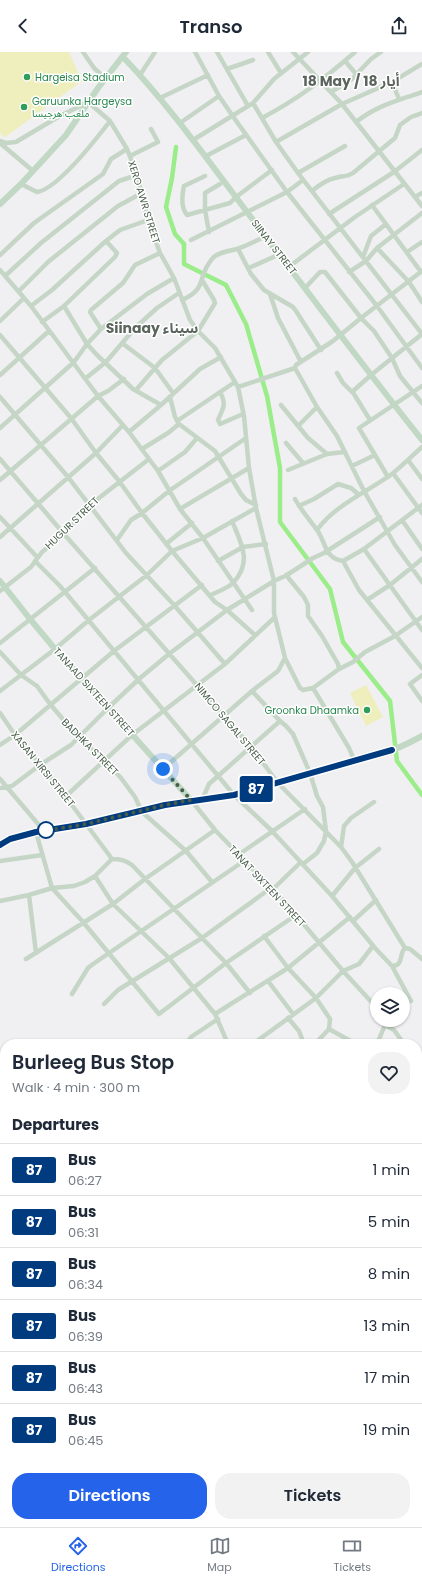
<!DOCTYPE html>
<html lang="en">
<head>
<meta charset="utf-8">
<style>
	:root { --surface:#fff; --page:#f2f2f3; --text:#1f2937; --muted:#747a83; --line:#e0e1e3; --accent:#2563eb }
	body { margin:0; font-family:Poppins,"Noto Sans Arabic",sans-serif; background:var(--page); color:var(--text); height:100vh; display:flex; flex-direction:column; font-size:15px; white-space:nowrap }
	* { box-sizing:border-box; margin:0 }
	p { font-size:13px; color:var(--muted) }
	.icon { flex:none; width:22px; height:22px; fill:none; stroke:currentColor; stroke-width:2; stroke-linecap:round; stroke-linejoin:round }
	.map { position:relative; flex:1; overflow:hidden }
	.sheet { position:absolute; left:0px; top:987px; width:422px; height:488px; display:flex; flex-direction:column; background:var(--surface); border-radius:16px 16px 0 0; box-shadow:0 1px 3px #0004 }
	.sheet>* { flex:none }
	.badge { padding:0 8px; border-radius:3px; font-size:14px; line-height:26px }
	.fabs { position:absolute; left:370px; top:935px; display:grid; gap:8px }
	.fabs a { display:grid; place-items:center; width:40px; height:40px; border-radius:50%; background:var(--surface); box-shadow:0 1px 3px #0004; font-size:20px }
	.you { position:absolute; width:20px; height:20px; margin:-10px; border:3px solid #fff; border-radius:50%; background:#1a73e8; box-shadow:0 0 0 6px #1a73e833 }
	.map>.badge { position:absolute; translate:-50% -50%; box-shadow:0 0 0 2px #fff }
	h2 { padding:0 12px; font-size:15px; line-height:36px }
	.round { display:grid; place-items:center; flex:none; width:42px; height:42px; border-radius:16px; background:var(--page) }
	.overview { display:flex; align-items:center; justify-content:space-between; height:68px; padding:0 12px }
	h1 { font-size:19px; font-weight:600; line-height:30px }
	.cta { display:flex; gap:8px; margin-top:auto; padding:8px 12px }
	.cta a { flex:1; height:46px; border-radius:16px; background:var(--accent); color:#fff; font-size:16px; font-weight:600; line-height:46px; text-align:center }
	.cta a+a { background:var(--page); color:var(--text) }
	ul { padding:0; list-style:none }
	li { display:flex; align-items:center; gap:12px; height:52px; padding:0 12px; border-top:1px solid var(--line) }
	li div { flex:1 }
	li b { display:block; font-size:15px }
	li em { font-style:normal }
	li .badge { min-width:44px; font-weight:700; text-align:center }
	header { display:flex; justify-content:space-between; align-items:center; height:52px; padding:0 12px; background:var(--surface); font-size:18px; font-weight:600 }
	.menu { display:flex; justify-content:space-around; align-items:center; height:56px; border-top:1px solid var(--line); background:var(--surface); font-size:11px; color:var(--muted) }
	.menu a { display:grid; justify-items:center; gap:2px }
	.menu .active { color:var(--accent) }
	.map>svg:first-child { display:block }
	.green { fill:#efefbd }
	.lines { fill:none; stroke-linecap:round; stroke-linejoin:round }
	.canal { stroke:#9aed89; stroke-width:4.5 }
	.street { stroke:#c5d6c7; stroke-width:4.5 }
	.secondary { stroke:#c1d8c4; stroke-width:6 }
	.line-casing { stroke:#fff; stroke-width:9 }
	.line { stroke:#003b80; stroke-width:6 }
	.walk { stroke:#475c49; stroke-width:4; stroke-dasharray:0 7.2 }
	.leisure-dot { fill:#2e9e5b; stroke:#fff; stroke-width:1.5 }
	.stop-dot { fill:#fff; stroke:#003b80; stroke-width:2 }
	.labels { text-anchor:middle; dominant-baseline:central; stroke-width:3; stroke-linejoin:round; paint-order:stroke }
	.leisure-label { font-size:10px; fill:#27864d; stroke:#fff; text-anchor:start }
	.street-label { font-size:10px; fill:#475c49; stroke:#fff }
	.district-label { font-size:14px; font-weight:bold; fill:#5b645d; stroke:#fff }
</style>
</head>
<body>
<header><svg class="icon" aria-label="back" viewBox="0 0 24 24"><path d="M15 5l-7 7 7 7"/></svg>Transo<svg class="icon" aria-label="share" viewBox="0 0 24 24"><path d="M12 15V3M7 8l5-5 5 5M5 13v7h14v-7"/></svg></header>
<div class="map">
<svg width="422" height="1475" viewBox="0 0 422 1475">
	<rect width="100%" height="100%" fill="#f0eff1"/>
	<path class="green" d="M0,0H69L82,29L4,86L0,80Z
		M366,633L383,665L366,674L350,641Z"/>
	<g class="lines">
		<path class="canal" d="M176,95L172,126L166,155L175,182L184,192V212L226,233L246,272L267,344L280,416V470L330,537L343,590L390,649L397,709L422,743"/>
		<path class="street" d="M83,0L94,16L106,27
			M195,0L219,44L232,63L287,140L377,254L422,316
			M217,0L248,54
			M268,0L281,21
			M293,0L342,52L422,154
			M345,9L356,22
			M227,17L253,8
			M140,23L155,0
			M392,30L399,47
			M331,40L352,27L371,7L381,0
			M160,46L208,23
			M253,51L276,90L298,121L422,282
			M262,66C298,47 324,27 355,0
			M356,70C378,53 397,49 422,40
			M180,71L219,44
			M193,88L253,51L274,27L308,0
			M0,89L6,91L16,90L58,65L88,50L110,69L127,97L137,123L148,168L160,201L174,226L190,268L198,279L215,296L238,335L244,364L249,416L256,456L274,529V561L285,606L278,619L252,639L163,717
			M276,90L342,52L392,30L422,12
			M0,91L33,119
			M130,104L158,90L151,77
			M206,104L246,83
			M298,121L345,94
			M205,124L184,134C182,143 181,156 187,163L230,151L236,145L272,118
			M21,132L37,140C58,137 97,86 110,69
			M312,139C319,133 326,128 335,126C341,124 347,125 353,121L395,86L400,73L411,65L422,61
			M415,145L422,141
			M372,153L421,220
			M329,162L394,120L422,98
			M209,180L205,158V141L220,132
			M191,188L287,140L303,128
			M377,196L409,230L422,250
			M238,197L251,222L264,238L293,255L296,259L321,298
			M407,200L422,190
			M0,203L34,171L103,122L111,107L127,97
			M363,205L371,184L386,172
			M290,214L355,165L404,132
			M249,216L280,202
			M0,218L31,254L98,344L129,380L158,419L180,457L203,486L252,558
			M422,219L361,266L333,289L296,313L295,316L317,355L337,384L364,439L395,493L422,530
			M349,220L366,209L377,196L422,161
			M5,224L41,191L119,129L137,123
			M305,236L320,220H325L361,266L374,279L392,306L400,324L422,351
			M19,239L48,210L118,154L142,141
			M270,242L278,266L301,310
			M182,248C208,237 197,224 212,207C217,200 230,199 237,197C247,194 257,188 266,184
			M31,254L52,238L106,189L120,178L148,168
			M64,254L87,292L97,303L133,337L161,353
			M0,269L24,246
			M42,270L64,254L115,205L117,201L106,189
			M101,277L90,260L91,258L123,231L135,213L160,201
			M0,283L71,366L96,401L119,429L142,461L172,499L215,550L227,558L255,583
			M122,291L155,316L173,341
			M337,321L343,331L354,342L370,368
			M0,323L49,279
			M86,326L106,310L135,276L157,256L179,241
			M238,335L295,316
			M136,338L162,308L198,279L215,251L214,248L202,228
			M220,340C227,353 223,356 218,368L220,372L243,362
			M352,340L371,323L422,282
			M0,345L68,425L126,501L174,553L225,612
			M170,345L175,365L179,372L215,399L241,442L246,448L256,453
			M281,353L308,386L327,402
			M177,369L235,330
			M298,374L317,355
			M0,376L74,310L87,292L101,277L147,242L174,226
			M129,380L161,353L200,317L221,305
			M286,391L303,411
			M142,397L168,381L179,372
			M0,407L64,482L224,664L251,695L278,731L341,795L352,810L405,896
			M408,408L422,427
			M352,414L375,403
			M288,418L327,402L344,400
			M158,419L185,400L197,386
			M393,421L422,461
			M388,425L359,376L422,334
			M0,428L98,344L108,339L124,327
			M295,447C301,458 309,467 317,478C326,490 324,506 343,509L364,497L422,453
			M299,454L314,447L338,432L351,436L358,442
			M180,457L249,416
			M0,465L37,505
			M402,468L422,497
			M317,478C335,453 367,440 392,422C402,414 412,404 422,395
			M0,485L96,401L123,373
			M117,488L131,468L142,461L169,439L246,386
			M166,492L192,471
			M364,497L422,578
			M35,509L60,534L234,743L272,779L332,844L375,896L392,914C404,914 399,901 405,896L410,897L422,907
			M218,509L243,495L266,492
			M343,509L359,538L422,616
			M286,523L304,545L308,553V564L322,584L338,612L339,617
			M0,539L31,515L42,500L64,482L90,453L149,407
			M211,543C217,540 228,536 233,531C253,510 241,491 232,469
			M367,548L390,533L422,507
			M0,591L95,516
			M0,600L21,623L37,634L50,652L79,686L104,708L121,726L135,745L142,760L186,799L212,830
			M285,606L300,636L303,638L313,636L339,617L353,610L365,600L395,584L422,565
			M422,623L410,632L422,649
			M313,636L349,696L354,708
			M0,639L55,597L89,568L147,523L172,499L203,486L256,456
			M252,639L280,669L286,674L293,682L310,721L317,744L323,755L326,779L324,789L317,801L303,812
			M0,661L15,683L57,733L112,807
			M0,693L15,683L114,599L202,533
			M0,727L44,779
			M0,736L12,734L40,713L71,693L108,656L139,627L169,602L227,558L274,529L287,523L313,506L324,501L380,465
			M65,745L132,683L225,612L275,565
			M202,748L209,732L280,669
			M36,780L52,836L83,870L159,962L226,911L296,863
			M0,793C15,780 66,776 86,772C122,766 156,755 191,748L215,778L285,850L343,919L377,956
			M341,795L344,774L351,766L374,750
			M238,803L305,757
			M0,809L42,803
			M95,824L113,852L169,906L215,962L228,992
			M273,837L301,810
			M29,843L36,901
			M332,844L355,816L379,797
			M0,849L29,843L52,836L74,834L85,830L95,824L112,807C120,807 125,808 132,813L226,911L250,941
			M353,869L376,848
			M264,884L288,916L316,946L330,967L329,977L315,992
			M26,907L113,852L145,827L215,778
			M392,914L411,949
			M268,929L293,962
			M72,942L88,916L93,912L244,809
			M104,952L118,938L202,886L271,836
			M215,962L288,916L350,865
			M288,966L299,979L304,992
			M385,973L394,978L404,992
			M329,977L356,992
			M186,992L191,985L218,967
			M253,992L316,946L343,919L359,912L373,894
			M377,992L385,973V968
			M417,1012L422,1009
			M417,1065L422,1068
			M417,1154L422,1151
			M417,1237L422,1236
			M0,1386L5,1392
			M0,1432H5
			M0,1463L5,1461
			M33,1470L40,1475
			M83,1470L89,1475
			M142,1475L151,1470"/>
		<path class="secondary" d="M123,5C169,53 207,107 247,160C305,236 362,313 422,388
			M0,152L21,132L66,83L98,36L126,0
			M0,529L30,567L55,597L191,748C236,748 279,730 321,717C343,711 365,707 386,700C398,697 411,690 422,684"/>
	</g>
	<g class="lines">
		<g class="line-casing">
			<path id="line" d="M0,793L10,787L36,780L86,772L165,753L234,743L392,698"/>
		</g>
		<use href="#line" class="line"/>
		<path class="walk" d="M46,778L44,779L86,772L165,753L191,748L163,717"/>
	</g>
	<g class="leisure-dot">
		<circle cx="27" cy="25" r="4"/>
		<circle cx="24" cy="55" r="4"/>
		<circle cx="367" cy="658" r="4"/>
	</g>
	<circle class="stop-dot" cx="46" cy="778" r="8"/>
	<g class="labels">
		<g class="leisure-label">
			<text x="35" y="25">Hargeisa Stadium</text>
			<text x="32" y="49">Garuunka Hargeysa<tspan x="32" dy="12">ملعب هرجيسا</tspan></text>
			<text x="359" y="658" text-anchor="end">Groonka Dhaamka</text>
		</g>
		<g class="street-label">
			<text transform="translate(144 150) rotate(73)">XERO AWR STREET</text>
			<text transform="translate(274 195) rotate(52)">SIINAY STREET</text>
			<text transform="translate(72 471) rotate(-44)">HUGUR STREET</text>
			<text transform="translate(94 640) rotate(48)">TANAAD SIXTEEN STREET</text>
			<text transform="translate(230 672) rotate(50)">NIMCO SAGAL STREET</text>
			<text transform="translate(90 695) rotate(45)">BADHKA STREET</text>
			<text transform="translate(43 717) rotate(51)">XASAN XIRSI STREET</text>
			<text transform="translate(267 834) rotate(47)">TANAT SIXTEEN STREET</text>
		</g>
		<g class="district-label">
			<text x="351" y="29">18 May / 18 أيار</text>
			<text x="152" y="276">Siinaay سيناء</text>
		</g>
	</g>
</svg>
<div class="fabs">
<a><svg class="icon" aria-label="layers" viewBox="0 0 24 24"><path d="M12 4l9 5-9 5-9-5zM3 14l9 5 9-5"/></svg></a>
</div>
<div class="you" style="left:163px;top:717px"></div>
<b class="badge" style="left:256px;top:737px;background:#003b80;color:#fff">87</b>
<section class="sheet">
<div class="overview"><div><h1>Burleeg Bus Stop</h1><p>Walk · 4 min · 300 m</p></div><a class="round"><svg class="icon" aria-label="heart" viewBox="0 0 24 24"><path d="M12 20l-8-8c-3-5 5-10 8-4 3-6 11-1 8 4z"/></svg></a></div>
<h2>Departures</h2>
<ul>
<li><span class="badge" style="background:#003b80;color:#fff">87</span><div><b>Bus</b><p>06:27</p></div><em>1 min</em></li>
<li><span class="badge" style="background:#003b80;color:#fff">87</span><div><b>Bus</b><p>06:31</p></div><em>5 min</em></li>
<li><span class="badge" style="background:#003b80;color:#fff">87</span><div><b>Bus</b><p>06:34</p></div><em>8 min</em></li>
<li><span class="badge" style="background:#003b80;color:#fff">87</span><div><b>Bus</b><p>06:39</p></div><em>13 min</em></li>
<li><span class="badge" style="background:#003b80;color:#fff">87</span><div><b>Bus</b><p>06:43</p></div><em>17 min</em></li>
<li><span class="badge" style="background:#003b80;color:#fff">87</span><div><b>Bus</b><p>06:45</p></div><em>19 min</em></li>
</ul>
<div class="cta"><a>Directions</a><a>Tickets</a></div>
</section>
</div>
<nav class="menu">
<a class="active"><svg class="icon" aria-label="directions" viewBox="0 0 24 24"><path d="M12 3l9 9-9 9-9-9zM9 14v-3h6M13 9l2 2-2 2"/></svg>Directions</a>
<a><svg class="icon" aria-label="map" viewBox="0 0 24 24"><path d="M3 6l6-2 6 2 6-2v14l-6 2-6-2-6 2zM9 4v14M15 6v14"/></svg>Map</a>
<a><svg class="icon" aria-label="tickets" viewBox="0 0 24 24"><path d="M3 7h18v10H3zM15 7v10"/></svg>Tickets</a>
</nav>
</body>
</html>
